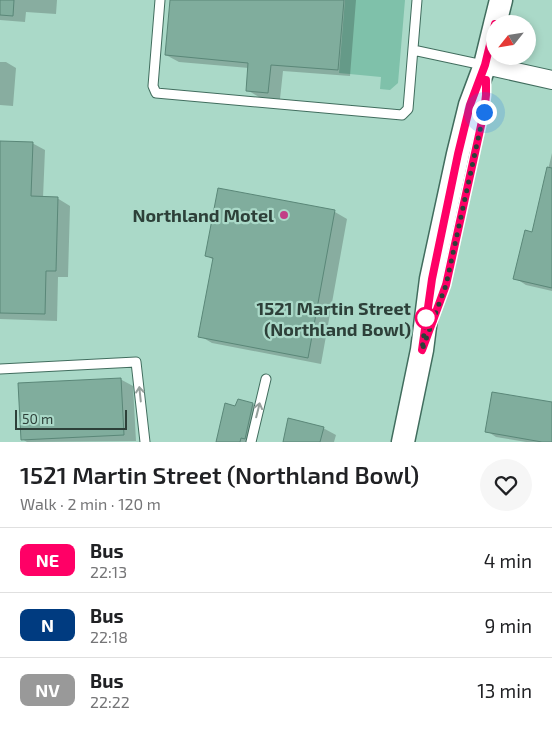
<!DOCTYPE html>
<html lang="en">
<head>
<meta charset="utf-8">
<style>
	:root { --surface:#fff; --page:#f6f6f6; --text:#202124; --muted:#757577; --line:#e0e0e0 }
	body { margin:0; font-family:"Exo 2",sans-serif; background:var(--page); color:var(--text); height:100vh; display:flex; flex-direction:column; font-size:19px; white-space:nowrap }
	* { box-sizing:border-box; margin:0 }
	p { font-size:16px; color:var(--muted) }
	.icon { flex:none; width:28px; height:28px; fill:none; stroke:currentColor; stroke-width:2; stroke-linecap:round; stroke-linejoin:round }
	.map { position:relative; height:442px; overflow:hidden }
	.details { display:flex; flex-direction:column; background:var(--surface); flex:1 }
	.details>* { flex:none }
	.badge { padding:0 10px; border-radius:8px; font-size:18px; line-height:32px }
	.needle { width:32px; rotate:240deg }
	.fabs { position:absolute; left:486px; top:15px; display:grid; gap:10px }
	.fabs a { display:grid; place-items:center; width:50px; height:50px; border-radius:50%; background:var(--surface); box-shadow:0 2px 8px #0003; font-size:25px }
	.scale { position:absolute; left:15px; bottom:12px; width:112px; box-sizing:border-box; padding-left:5px; border:2px solid #2d4039; border-top:0; font-size:14px; line-height:18px; white-space:nowrap; color:#2d4039; -webkit-text-stroke:4px #aad9c8; paint-order:stroke }
	.you { position:absolute; width:25px; height:25px; margin:-12px; border:4px solid #fff; border-radius:50%; background:#1a73e8; box-shadow:0 0 0 8px #1a73e833 }
	.map>.badge { position:absolute; translate:-50% -50%; box-shadow:0 0 0 2px #fff }
	.round { display:grid; place-items:center; flex:none; width:52px; height:52px; border-radius:26px; background:var(--page) }
	.headline { display:flex; align-items:center; justify-content:space-between; height:85px; padding:0 20px }
	h1 { font-size:24px; font-weight:600; line-height:38px }
	ul { padding:0; list-style:none }
	li { display:flex; align-items:center; gap:15px; height:65px; padding:0 20px; border-top:1px solid var(--line) }
	li div { flex:1 }
	li b { display:block; font-size:19px }
	li em { font-style:normal }
	li .badge { min-width:55px; font-weight:700; text-align:center }
	.map>svg:first-child { display:block }
	.green { fill:#7fc1aa }
	.shadow { fill:#0003 }
	.building { fill:#80ad9d; stroke:#5a8778 }
	.lines { fill:none; stroke-linecap:round; stroke-linejoin:round }
	.service-casing { stroke:#416d5e; stroke-width:11 }
	.minor-casing { stroke:#416d5e; stroke-width:20 }
	.tertiary-casing { stroke:#416d5e; stroke-width:25 }
	.service { stroke:#fff; stroke-width:9 }
	.minor { stroke:#fff; stroke-width:18 }
	.tertiary { stroke:#fff; stroke-width:22 }
	.oneway { stroke:#96a09c }
	.line-casing { stroke:#fff; stroke-width:11 }
	.line { stroke:#f06; stroke-width:8 }
	.walk { stroke:#2d4039; stroke-width:5; stroke-dasharray:0 9 }
	.poi-dot { fill:#c23f86; stroke:#aad9c8; stroke-width:2 }
	.stop-dot { fill:#fff; stroke:#f06; stroke-width:2.5 }
	.labels { text-anchor:middle; dominant-baseline:central; stroke-width:4.5; stroke-linejoin:round; paint-order:stroke }
	.poi-label { font-size:18px; font-weight:bold; fill:#2d4039; stroke:#aad9c8; text-anchor:end }
	.stop-label { font-size:18px; font-weight:bold; fill:#2d4039; stroke:#aad9c8; text-anchor:end }
</style>
</head>
<body>
<div class="map">
<svg width="552" height="442" viewBox="0 0 552 442">
	<rect width="100%" height="100%" fill="#aad9c8"/>
	<path class="green" d="M345,0H405L398,83L390,90L380,89L381,77L339,73Z"/>
	<path class="shadow" d="M0,0H57L56,14L26,12L25,22L0,20Z
		M171,0H356L350,76L283,71L280,99L259,97L247,90L249,68L179,62L166,55Z
		M0,62H6L16,68L13,106L0,105Z
		M0,142L32,143L45,150L43,198H57L70,206L68,277H58L57,321L0,319Z
		M552,153V291L526,285L515,278L533,234Z
		M219,190L335,212L347,219L321,364L212,343L200,336L214,260L207,256Z
		M120,379L133,386L136,441L27,442L22,439Z
		M253,404L262,409L255,442H218L236,407Z
		M552,404V442H526L496,437L487,431Z
		M323,428L336,435L334,442H284Z"/>
	<path class="building" d="M0,0H14L13,16L0,15Z
		M170,0H344L338,70L271,65L268,93L246,91L248,63L165,55Z
		M0,141L33,142L31,196L58,197L56,271H46L45,314L0,313Z
		M547,167L552,168V288L513,279L525,230L532,232Z
		M218,188L335,210L308,358L198,337L213,258L205,256Z
		M121,378L124,435L21,440L18,383Z
		M492,392L552,402V442H542L485,432Z
		M238,399L253,403L245,439L241,438L240,442H216L225,403L235,406Z
		M288,418L324,427L320,442H283Z"/>
	<g class="lines">
		<g class="service-casing">
			<path id="service" d="M160,0L153,86L156,93L402,115L408,109L417,0
				M413,50L483,65
				M0,369L136,362L145,442
				M251,442L266,379"/>
		</g>
		<g class="minor-casing">
			<path id="minor" d="M485,65L552,80"/>
		</g>
		<g class="tertiary-casing">
			<path id="tertiary" d="M495,24L501,0
				M403,442L422,350L431,279L458,154L470,105L485,65L495,24"/>
		</g>
		<use href="#service" class="service"/>
		<use href="#minor" class="minor"/>
		<use href="#tertiary" class="tertiary"/>
	</g>
	<defs><path id="oneway-shaft" d="M-6 0H5M1.5-3L5.5 0L1.5 3" fill="none" stroke-width="1.6" stroke-linecap="round" stroke-linejoin="round" transform="scale(1.25)"/></defs>
	<g class="oneway">
		<use href="#oneway-shaft" transform="translate(140 394) rotate(-96)"/>
		<use href="#oneway-shaft" transform="translate(258 410) rotate(-76)"/>
	</g>
	<g class="lines">
		<g class="line-casing">
			<path id="line" d="M486,80V95L484,112L446,285L422,350L432,279L458,154L470,105L485,65L495,24"/>
		</g>
		<use href="#line" class="line"/>
		<path class="walk" d="M426,318L422,350L446,285L484,112"/>
	</g>
	<circle class="poi-dot" cx="284" cy="215" r="5"/>
	<circle class="stop-dot" cx="426" cy="318" r="10"/>
	<g class="labels">
		<g class="poi-label">
			<text x="274" y="215">Northland Motel</text>
		</g>
		<g class="stop-label">
			<text x="411" y="308">1521 Martin Street<tspan x="411" dy="21">(Northland Bowl)</tspan></text>
		</g>
	</g>
</svg>
<div class="fabs">
<a><svg class="needle" viewBox="-14 -14 28 28"><path d="M0-13l5 13h-10z" fill="#e53935"/><path d="M0 13l5-13h-10z" fill="#757577"/></svg></a>
</div>
<div class="scale">50 m</div>
<div class="you" style="left:484px;top:112px"></div>
</div>
<section class="details">
<div class="headline"><div><h1>1521 Martin Street (Northland Bowl)</h1><p>Walk · 2 min · 120 m</p></div><a class="round"><svg class="icon" aria-label="heart" viewBox="0 0 24 24"><path d="M12 20l-8-8c-3-5 5-10 8-4 3-6 11-1 8 4z"/></svg></a></div>
<ul>
<li><span class="badge" style="background:#f06;color:#fff">NE</span><div><b>Bus</b><p>22:13</p></div><em>4 min</em></li>
<li><span class="badge" style="background:#003b80;color:#fff">N</span><div><b>Bus</b><p>22:18</p></div><em>9 min</em></li>
<li><span class="badge" style="background:#999;color:#fff">NV</span><div><b>Bus</b><p>22:22</p></div><em>13 min</em></li>
</ul>
</section>
</body>
</html>
